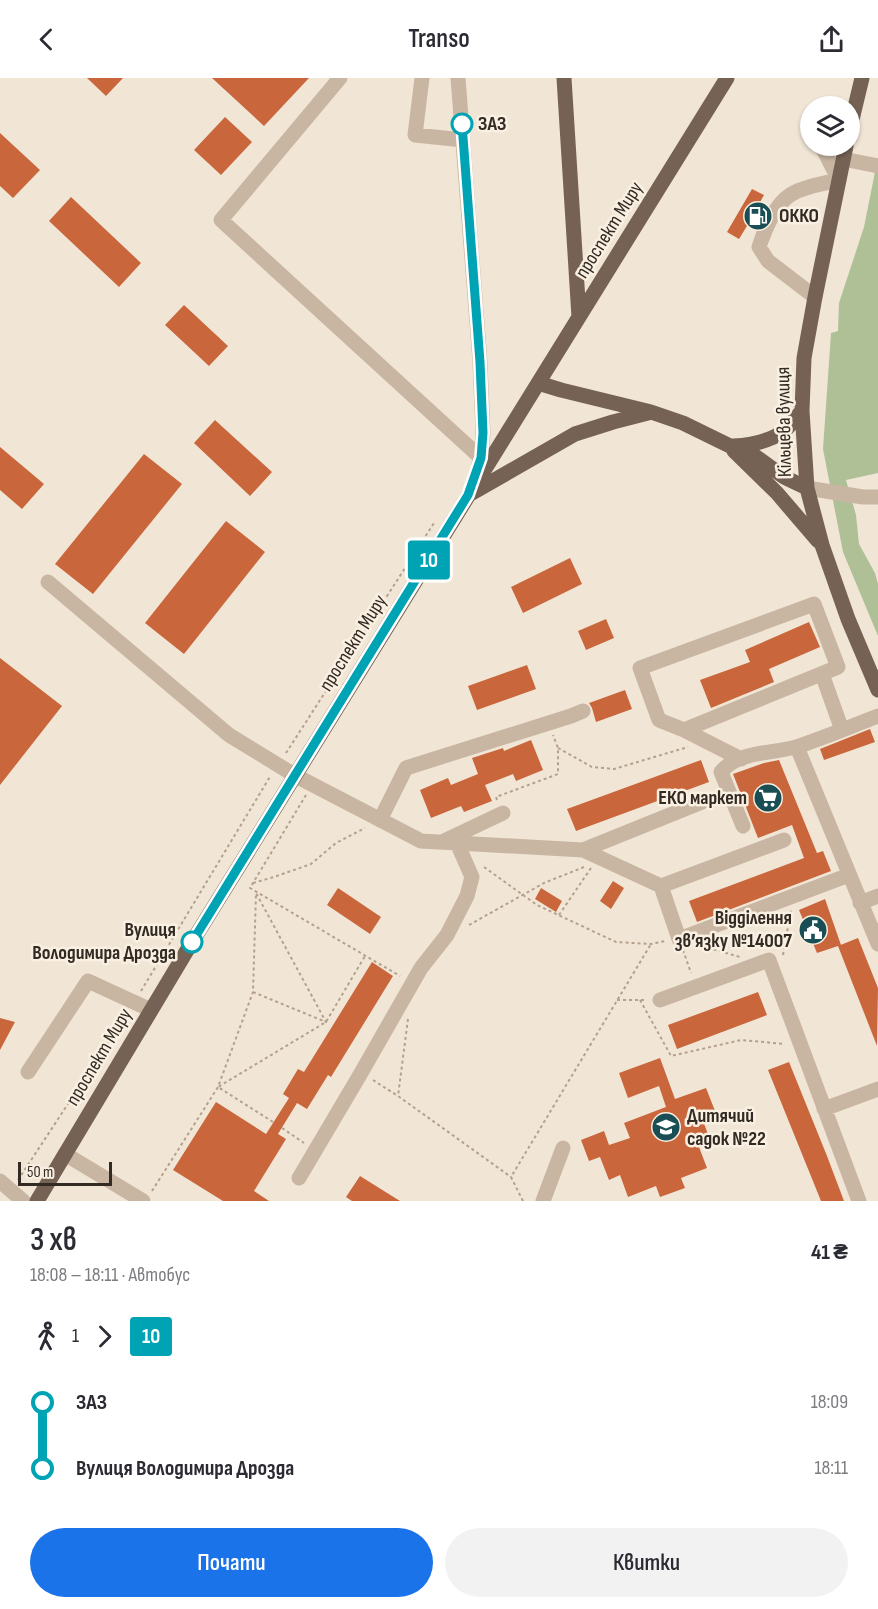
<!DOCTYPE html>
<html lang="uk">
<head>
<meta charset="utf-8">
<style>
	:root { --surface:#fff; --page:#f2f2f3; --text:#2b2b33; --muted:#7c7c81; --accent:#1a73e8 }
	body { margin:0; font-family:"Sofia Sans Condensed",sans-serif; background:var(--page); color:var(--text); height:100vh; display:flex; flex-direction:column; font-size:22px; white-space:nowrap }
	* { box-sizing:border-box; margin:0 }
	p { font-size:20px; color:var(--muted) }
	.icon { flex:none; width:33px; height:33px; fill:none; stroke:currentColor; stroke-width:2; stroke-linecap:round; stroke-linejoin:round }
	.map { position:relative; height:1123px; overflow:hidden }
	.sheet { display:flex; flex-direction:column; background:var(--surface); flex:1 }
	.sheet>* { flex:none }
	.badge { padding:0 12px; border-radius:4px; font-size:21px; line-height:39px }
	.controls { position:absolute; left:800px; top:18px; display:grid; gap:12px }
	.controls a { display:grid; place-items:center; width:60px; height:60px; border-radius:50%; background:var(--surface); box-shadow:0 2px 4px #0004; font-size:30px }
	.scale { position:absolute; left:18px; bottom:15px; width:94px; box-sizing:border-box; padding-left:6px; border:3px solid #332a24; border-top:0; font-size:16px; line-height:21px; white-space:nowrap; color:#332a24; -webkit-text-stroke:4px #f9f0e2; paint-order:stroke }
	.map>.badge { position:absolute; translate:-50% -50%; box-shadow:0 0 0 3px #fff }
	.legs { display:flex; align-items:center; gap:9px; height:66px; padding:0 30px; font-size:20px }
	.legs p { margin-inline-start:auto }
	.headline { display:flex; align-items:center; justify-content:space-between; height:102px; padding:0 30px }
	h1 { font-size:33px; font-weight:600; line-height:45px }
	.primary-button { display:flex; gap:12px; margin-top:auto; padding:12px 30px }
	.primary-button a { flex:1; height:69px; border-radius:36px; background:var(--accent); color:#fff; font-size:24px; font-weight:600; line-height:69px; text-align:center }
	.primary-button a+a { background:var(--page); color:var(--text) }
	ul { padding:0 30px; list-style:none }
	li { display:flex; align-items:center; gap:21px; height:66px; font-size:22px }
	li i { display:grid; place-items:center; width:9px; height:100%; margin:0 8px; background:currentColor }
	li i::after { content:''; width:15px; height:15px; margin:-8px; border:4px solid; border-radius:50%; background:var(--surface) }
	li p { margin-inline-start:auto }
	li:first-child i { background:linear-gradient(#0000 50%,currentColor 0) }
	li:last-child i { background:linear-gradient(currentColor 50%,#0000 0) }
	header { display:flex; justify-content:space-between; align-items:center; height:78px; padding:0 30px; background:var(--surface); font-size:27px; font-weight:600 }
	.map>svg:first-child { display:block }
	.green { fill:#afc096 }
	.building { fill:#ca663b }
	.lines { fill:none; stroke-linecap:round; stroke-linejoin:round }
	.path { stroke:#b5a08c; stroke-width:2; stroke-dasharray:3 3; stroke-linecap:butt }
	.minor { stroke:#c9b6a2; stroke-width:15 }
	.major { stroke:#766255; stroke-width:15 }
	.line-1-casing { stroke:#fff; stroke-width:14 }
	.line-1 { stroke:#00a3b4; stroke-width:9 }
	.stop-1-dot { fill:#fff; stroke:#00a3b4; stroke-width:3 }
	.labels { text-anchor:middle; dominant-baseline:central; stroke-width:5; stroke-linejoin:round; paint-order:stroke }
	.stop-label { font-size:20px; font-weight:bold; fill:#332a24; stroke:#f9f0e2; text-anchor:start }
	.poi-label { font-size:20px; font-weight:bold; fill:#332a24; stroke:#f9f0e2; text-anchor:start }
	.street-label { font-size:20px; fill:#332a24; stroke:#f9f0e2 }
</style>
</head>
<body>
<header><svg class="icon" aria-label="back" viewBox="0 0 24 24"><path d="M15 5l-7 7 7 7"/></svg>Transo<svg class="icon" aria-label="share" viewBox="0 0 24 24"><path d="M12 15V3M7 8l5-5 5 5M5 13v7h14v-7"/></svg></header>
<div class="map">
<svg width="878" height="1123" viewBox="0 0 878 1123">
	<rect width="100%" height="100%" fill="#f1e6d6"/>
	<path class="green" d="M875,94L878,95V395L846,402L856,437L859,466L875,495L878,506V558L843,474L823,371L831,255L838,253L839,225L864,149Z"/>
	<path class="building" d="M87,0H123L106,18Z
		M212,0H309L264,48Z
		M225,39L252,64L221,97L194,72Z
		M0,55L40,92L13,120L0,108Z
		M752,111L764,117L759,126L766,130L757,147L750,143L739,161L727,154Z
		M71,119L141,185L119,209L49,143Z
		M184,227L228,268L209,288L165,247Z
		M215,342L272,394L250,418L194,365Z
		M0,369L44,406L22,431L0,412Z
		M144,376L182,406L93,516L55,486Z
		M226,443L265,474L184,576L145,545Z
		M570,480L582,506L523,535L511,509Z
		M606,541L614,560L586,572L578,553Z
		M809,544L820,569L769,591L774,604L711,630L700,602L750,584L745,572Z
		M0,580L62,628L0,707Z
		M527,587L536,611L477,632L468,608Z
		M625,612L632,631L596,644L592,630L589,625Z
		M870,651L875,664L824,682L820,671Z
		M531,662L543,692L516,703L513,696L485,707L492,723L464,734L461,728L431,740L420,712L448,700L451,707L478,696L472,680L503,670L504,673Z
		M701,682L709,704L576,753L567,731Z
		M779,682L817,775L823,773L831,793L697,844L689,823L804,780L792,747L758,760L733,696L764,685Z
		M613,803L624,810L611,831L600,823Z
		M338,810L381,839L370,856L327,827Z
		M541,810L562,823L556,834L535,821Z
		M825,821L841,867L817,875L799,832Z
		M858,860L878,910L877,968L838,868Z
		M372,884L393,898L331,999L328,997L307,1031L297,1025L278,1056L286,1061L254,1113L269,1123H223L173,1092L216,1024L266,1056L289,1020L283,1016L298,991L304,994Z
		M758,914L767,937L677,971L668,947Z
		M0,940L15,944L0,972Z
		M660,980L675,1021L706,1010L717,1038L703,1043L711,1064L699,1069L707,1090L681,1100L685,1110L660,1119L656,1108L628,1119L620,1097L609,1102L600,1079L589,1083L581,1062L604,1053L609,1067L630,1060L624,1045L666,1029L659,1008L628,1020L619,995Z
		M789,984L827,1078L844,1123H821L768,992Z
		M360,1098L400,1123H352L346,1119Z"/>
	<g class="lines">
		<path class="path" d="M558,670L592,689L614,691L688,669
			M286,675L434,445
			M306,717L250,810L400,898
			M497,722L496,719L558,696V670L553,657
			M484,789L537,827L616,864L651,866L665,863
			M253,805L274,799L311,786L336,765L365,750
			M559,837L591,790
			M469,847L544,805L584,789
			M702,868L740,879
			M683,872L691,895
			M783,877L791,832
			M141,913L271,697
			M253,914L326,944L256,815
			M617,922H647
			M640,922L671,978L741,962L785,966
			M408,941L398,1018L511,1099
			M373,1002L398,1018
			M273,1044L218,1009L326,944L365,878
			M282,1050L304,1065
			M18,1102L127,936
			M152,1113L218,1009L253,914L256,815
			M523,1123L511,1099L651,866"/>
		<path class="minor" d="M340,0L221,142L481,380
			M422,0L415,57L463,62
			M458,0L480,284L483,355L481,380L479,386
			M843,81L878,88
			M815,219L768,183L759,169C765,151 774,128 790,117C802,109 825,105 839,102L822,69
			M807,410L863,419H878
			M48,504L229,657L296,698L421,763L583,772L702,724
			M822,596L842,652
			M684,652L838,589L814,526L640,590L659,642L684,652L741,681
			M797,669L878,866
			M380,742L406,690L571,638L583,633
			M743,748L721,694C739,672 775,676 799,668C826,659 852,648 878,638
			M444,763L503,735
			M583,772L661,808L784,762
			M661,808L679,861L849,797
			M860,825L878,818
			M660,922L769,882L859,1123
			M28,994L88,903L151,932
			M824,1031L878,1011
			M65,1076L143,1123
			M299,1100L361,995L421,890L447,857L467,818L472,799L457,765
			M0,1103L23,1123
			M543,1123L563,1070"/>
		<path class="major" d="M564,0L579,239
			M849,54L862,0
			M846,68L815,219L804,280L802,333L807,410L822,467L848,541L878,612
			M538,305L561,312L651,334L683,345L730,368L755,378L784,399L807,410
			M733,368C751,367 770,364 785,352C791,347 796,339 802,333
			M734,373L777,415L818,463
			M472,415L575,356L613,344L648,335
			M37,1123L192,864L727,0"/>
	</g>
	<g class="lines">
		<g class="line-1-casing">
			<path id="line-1" d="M192,864L468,417L481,380L483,355L480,284L462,46"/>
		</g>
		<use href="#line-1" class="line-1"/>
	</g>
	<defs>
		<g id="fuel-disc" transform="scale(1.5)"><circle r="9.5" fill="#194e55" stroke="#f9f0e2"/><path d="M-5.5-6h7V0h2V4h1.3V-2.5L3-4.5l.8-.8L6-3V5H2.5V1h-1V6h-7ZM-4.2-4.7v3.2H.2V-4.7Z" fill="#fff"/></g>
		<g id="supermarket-disc" transform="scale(1.5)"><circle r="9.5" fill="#194e55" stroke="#f9f0e2"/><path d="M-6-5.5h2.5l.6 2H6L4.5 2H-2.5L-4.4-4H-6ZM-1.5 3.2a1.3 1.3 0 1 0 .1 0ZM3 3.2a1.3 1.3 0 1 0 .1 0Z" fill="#fff"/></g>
		<g id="civic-disc" transform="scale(1.5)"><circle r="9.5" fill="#194e55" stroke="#f9f0e2"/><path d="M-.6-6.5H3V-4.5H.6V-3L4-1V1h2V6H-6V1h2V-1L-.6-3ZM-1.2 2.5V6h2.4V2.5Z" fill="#fff"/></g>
		<g id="school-disc" transform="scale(1.5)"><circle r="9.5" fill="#194e55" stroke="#f9f0e2"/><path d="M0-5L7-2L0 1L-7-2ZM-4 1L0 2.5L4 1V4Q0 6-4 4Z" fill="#fff"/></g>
	</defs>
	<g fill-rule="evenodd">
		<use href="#fuel-disc" x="758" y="138"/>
		<use href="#supermarket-disc" x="768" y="720"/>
		<use href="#civic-disc" x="813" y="852"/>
		<use href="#school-disc" x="666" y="1049"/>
	</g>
	<g class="stop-1-dot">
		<circle cx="462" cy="46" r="10"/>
		<circle cx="192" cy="864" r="10"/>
	</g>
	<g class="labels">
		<g class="stop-label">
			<text x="478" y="46">ЗАЗ</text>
			<text x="176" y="852" text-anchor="end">Вулиця<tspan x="176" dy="23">Володимира Дрозда</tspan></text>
		</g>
		<g class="poi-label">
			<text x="779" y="138">ОККО</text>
			<text x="747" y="720" text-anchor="end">ЕКО маркет</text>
			<text x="792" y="840" text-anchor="end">Відділення<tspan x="792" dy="23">зв’язку №14007</tspan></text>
			<text x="687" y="1038">Дитячий<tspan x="687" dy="23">садок №22</tspan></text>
		</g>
		<g class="street-label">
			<text transform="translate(609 152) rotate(-58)">проспект Миру</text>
			<text transform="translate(784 344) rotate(-91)">Кільцева вулиця</text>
			<text transform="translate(353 565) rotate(-58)">проспект Миру</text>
			<text transform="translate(99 979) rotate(-59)">проспект Миру</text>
		</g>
	</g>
</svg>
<div class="controls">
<a><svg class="icon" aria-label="layers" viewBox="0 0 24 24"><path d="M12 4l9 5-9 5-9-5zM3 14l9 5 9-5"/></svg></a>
</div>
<div class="scale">50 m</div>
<b class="badge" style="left:429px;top:482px;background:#00a3b4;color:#fff">10</b>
</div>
<section class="sheet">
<div class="headline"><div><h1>3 хв</h1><p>18:08 – 18:11 · Автобус</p></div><b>41 ₴</b></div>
<div class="legs"><svg class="icon" aria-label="walk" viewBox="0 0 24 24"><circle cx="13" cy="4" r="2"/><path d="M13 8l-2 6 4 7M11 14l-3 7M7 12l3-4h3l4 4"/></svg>1<svg class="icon" aria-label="forward" viewBox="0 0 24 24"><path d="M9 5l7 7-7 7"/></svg><b class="badge" style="background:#00a3b4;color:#fff">10</b></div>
<ul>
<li><i style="color:#00a3b4"></i><b>ЗАЗ</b><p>18:09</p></li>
<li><i style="color:#00a3b4"></i><b>Вулиця Володимира Дрозда</b><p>18:11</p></li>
</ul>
<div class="primary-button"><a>Почати</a><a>Квитки</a></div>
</section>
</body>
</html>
